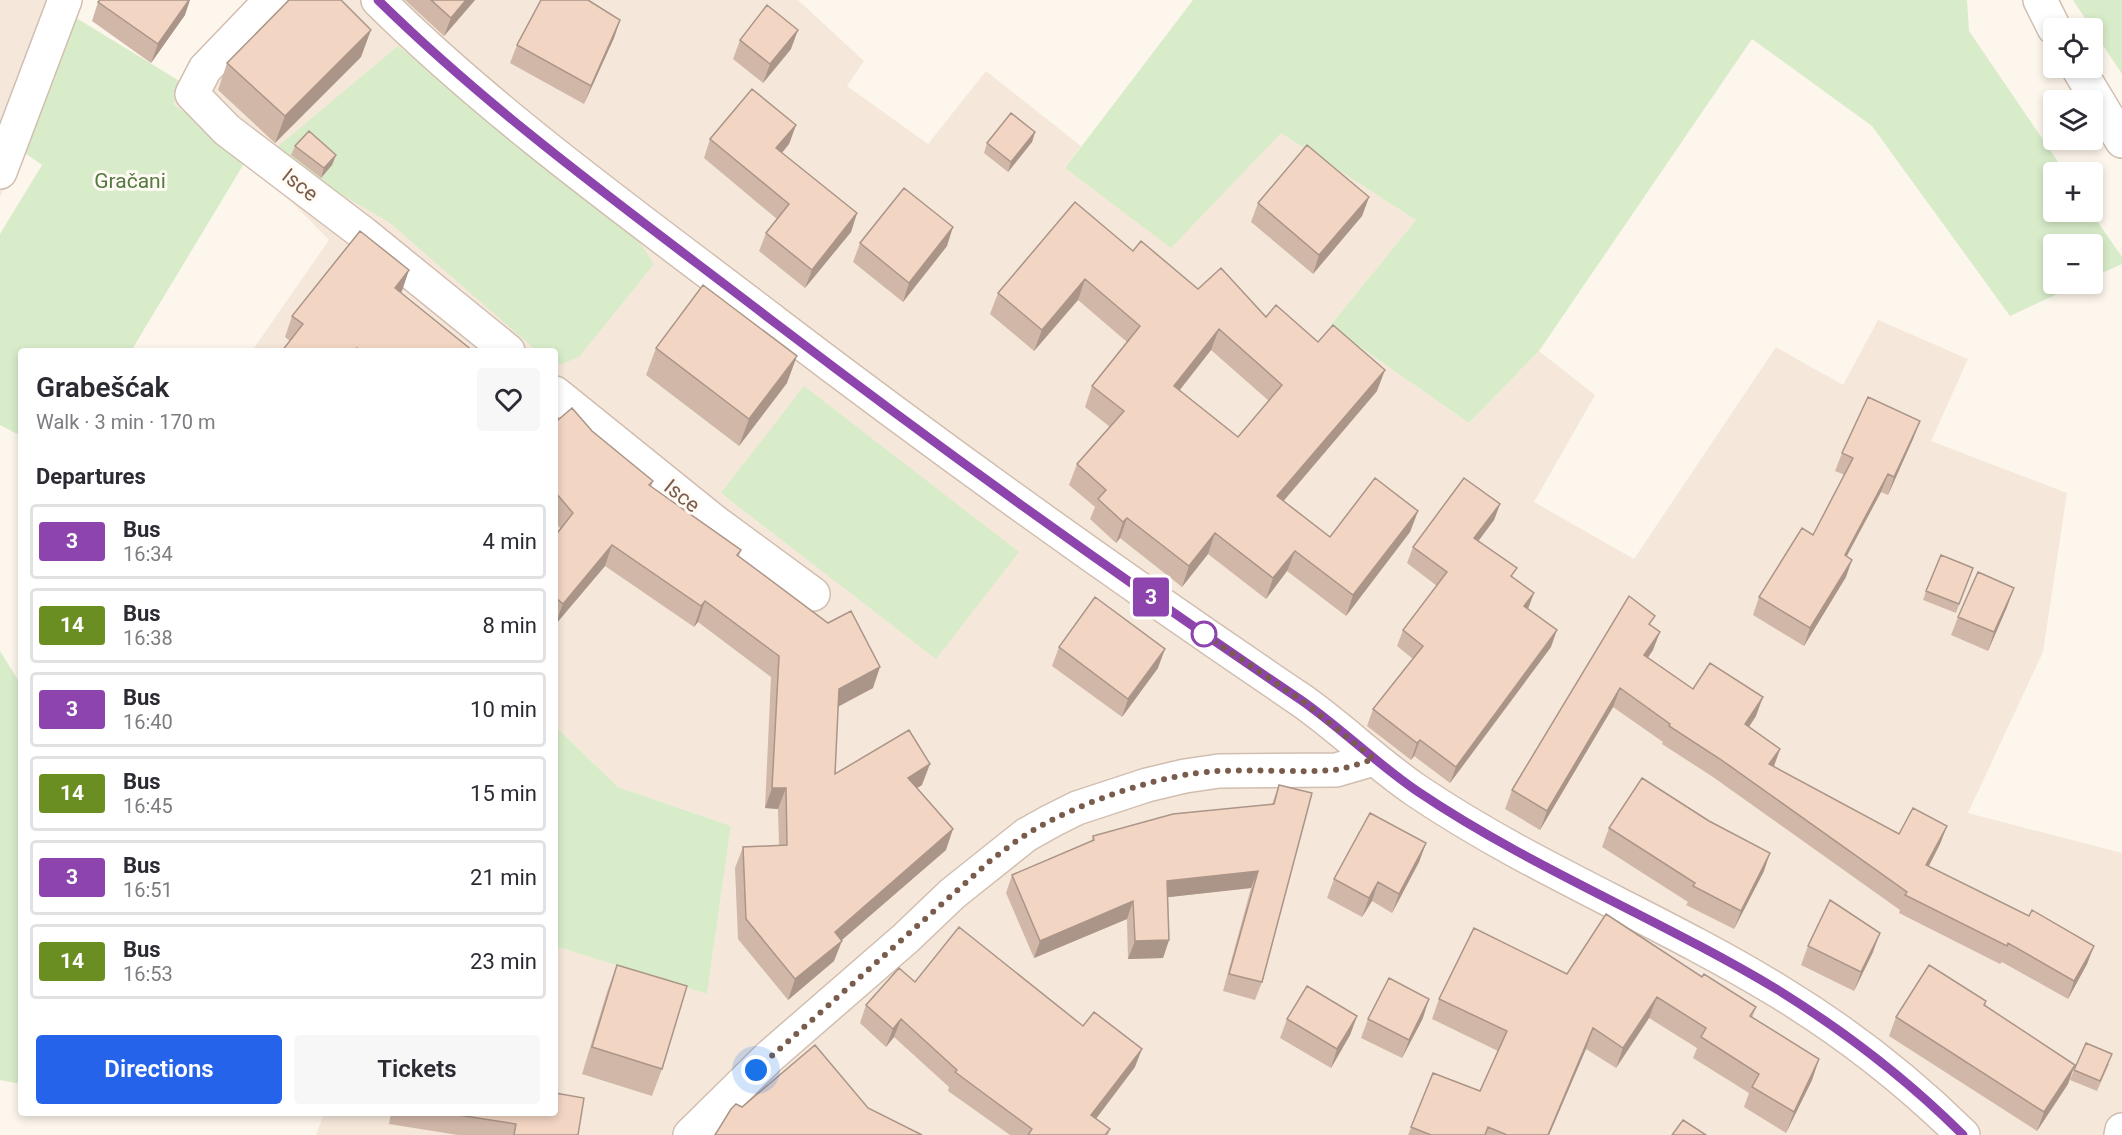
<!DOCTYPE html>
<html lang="en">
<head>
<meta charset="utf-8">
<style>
	:root { --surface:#fff; --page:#f7f7f7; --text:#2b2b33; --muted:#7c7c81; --line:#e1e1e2; --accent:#2563eb }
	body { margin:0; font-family:Roboto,sans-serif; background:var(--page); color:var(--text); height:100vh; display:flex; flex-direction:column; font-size:22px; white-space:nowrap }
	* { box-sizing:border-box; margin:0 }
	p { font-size:20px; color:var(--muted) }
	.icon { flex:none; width:33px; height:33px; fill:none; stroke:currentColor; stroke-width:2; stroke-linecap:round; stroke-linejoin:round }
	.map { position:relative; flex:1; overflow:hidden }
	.drawer { position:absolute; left:18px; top:348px; width:540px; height:768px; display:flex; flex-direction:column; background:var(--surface); border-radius:6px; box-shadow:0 3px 9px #0003 }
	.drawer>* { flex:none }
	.badge { padding:0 12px; border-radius:4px; font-size:21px; line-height:39px }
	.tools { position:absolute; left:2043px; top:18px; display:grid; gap:12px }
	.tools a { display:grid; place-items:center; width:60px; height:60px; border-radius:6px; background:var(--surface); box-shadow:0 3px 9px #0003; font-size:30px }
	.you { position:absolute; width:30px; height:30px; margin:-15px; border:4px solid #fff; border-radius:50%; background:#1a73e8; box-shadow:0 0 0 9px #1a73e833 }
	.map>.badge { position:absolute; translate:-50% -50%; box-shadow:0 0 0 3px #fff }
	h2 { padding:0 18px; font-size:22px; line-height:54px }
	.round { display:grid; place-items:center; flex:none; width:63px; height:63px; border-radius:6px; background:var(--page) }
	.head { display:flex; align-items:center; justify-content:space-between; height:102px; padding:0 18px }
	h1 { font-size:28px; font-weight:600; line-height:45px }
	.button { display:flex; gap:12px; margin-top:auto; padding:12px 18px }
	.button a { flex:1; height:69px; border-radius:6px; background:var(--accent); color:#fff; font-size:24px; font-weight:600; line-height:69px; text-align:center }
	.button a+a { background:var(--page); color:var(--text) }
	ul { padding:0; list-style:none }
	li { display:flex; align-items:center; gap:18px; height:75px; margin:0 12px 9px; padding:0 6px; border:3px solid var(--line); border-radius:6px }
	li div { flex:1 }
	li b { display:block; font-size:22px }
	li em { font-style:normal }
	li .badge { min-width:66px; font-weight:700; text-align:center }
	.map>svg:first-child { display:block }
	.residential { fill:#f5e8da }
	.green { fill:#d8ecc9 }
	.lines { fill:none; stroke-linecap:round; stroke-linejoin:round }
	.minor-casing { stroke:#d1beb0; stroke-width:36 }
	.minor { stroke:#fff; stroke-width:33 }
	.wall { fill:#d1b7a8; fill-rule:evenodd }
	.shaded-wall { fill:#aa9588 }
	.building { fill:#f3d5c3; stroke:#aa9588; stroke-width:1.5; fill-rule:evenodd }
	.line-casing { stroke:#fff; stroke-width:14 }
	.line { stroke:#8e44ad; stroke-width:9 }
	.walk { stroke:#7a5c4d; stroke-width:6; stroke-dasharray:0 10.8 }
	.stop-dot { fill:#fff; stroke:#8e44ad; stroke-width:3 }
	.labels { text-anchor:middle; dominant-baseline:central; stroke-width:6; stroke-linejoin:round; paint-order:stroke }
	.park-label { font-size:21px; fill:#537a41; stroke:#fffaf3 }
	.street-label { font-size:21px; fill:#7a5c4d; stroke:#fffaf3 }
</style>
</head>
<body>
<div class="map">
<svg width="2122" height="1135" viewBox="0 0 2122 1135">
	<rect width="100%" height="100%" fill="#fdf6ec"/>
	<path class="residential" d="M0,0H80L22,151L0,197Z
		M249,0H798L864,61L847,86L928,144L986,71L1081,146L1065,168L1280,132L1416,220L1330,326L1469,423L1539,351L1595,395L1534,502L1634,559L1776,347L1843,385L1878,320L1968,359L1931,441L2067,493L2043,652L1968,813L2122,853V1135H316L324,1113H555V946L707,994L731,826L618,787L555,726V351H252L329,240L248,157L173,104Z"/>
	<path class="green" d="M1193,0H1967L1969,31L2065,172H2054V212H2091L2122,257V264L2093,277L2092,244H2054V284H2079L2010,316L1872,126L1752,39L1539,351L1469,423L1330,326L1416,220L1281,133L1171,248L1065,168Z
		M2073,0H2122V74Z
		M73,16L186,85L173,104L248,157L131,351H21V436L0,425V234L42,165L22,151Z
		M398,46L640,243L654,264L579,357L562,364L555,361V351H537L389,222L270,153Z
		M804,386L1019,552L936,659L721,493Z
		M0,651L21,685V1084L0,1080Z
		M555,726L618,787L731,826L707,994L555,946Z"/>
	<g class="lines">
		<g class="minor-casing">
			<path id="minor" d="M271,0L205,69L192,94L227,130L364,234L508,351
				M378,0C497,118 641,220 774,322C946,453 1122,579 1301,700C1341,728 1376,763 1417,791C1531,868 1660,919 1778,991C1844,1031 1908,1081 1963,1135
				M2040,0L2054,28
				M2078,68L2122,141
				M0,172L65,0
				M555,393L715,522L813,594
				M690,1135L769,1057L906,938L952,894L1026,835L1051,821L1077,808L1147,785L1185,776L1219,771L1336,770L1374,759
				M2121,1135L2122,1130"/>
		</g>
		<use href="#minor" class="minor"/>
	</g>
	<path class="wall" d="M405,0H475L444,36Z
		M98,2L185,15L151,63L92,21Z
		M620,20L614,38L584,104L510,63L517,45Z
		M740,40L791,49L763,83L733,59Z
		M361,57L275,143L218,90L227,63Z
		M796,125L789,144L782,153L857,213L851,232L805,288L759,251L766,233L777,219L704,158L710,139Z
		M1035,132L1032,142L1008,172L984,153L987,143Z
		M295,146L336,155L332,165L321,178L291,155Z
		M1369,197L1362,216L1313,274L1251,222L1258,203Z
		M860,243L947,246L903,302L853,262Z
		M1133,251L1198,289L1266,317L1318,342L1377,391L1283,501L1330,537L1418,511L1410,532L1346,616L1287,571L1266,599L1208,554L1182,587L1120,538L1116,543L1090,519L1095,507L1069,485L1077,464L1110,427L1085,407L1092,386L1127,342L1078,300L1034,351L990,314L998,293ZM1211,350L1269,401L1238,437L1180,390Z
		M409,270L400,293L473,351H282L290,341L285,337L292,316Z
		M656,348L787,383L739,446L646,375Z
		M555,417L558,420L592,431L653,481L651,487L741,550L739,556L873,688L838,706L835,774L922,785L917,788L946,850L841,940L834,961L788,1000L738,939L735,868L743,847L779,846L778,809L765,808L771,677L698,622L694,627L605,566L555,625V536L561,529L555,522Z
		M1920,421L1913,439L1888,495L1881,492L1847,556L1846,577L1804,646L1753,615L1759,597L1813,535L1845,475L1835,471L1842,453Z
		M1500,504L1494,520L1478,541L1513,577L1528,609L1551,647L1450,783L1414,756L1411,760L1367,726L1373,709L1413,659L1397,646L1403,630L1437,586L1407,563L1413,547Z
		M1973,568L1956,613L1923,600L1926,591Z
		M2014,588L2007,607L1988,651L1951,635L1958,617Z
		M1652,626L1653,650L1648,658L1693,689L1756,716L1749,727L1780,749L1774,767L1899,834L1947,826L1940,844L1929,866L2029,916L2094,946L2087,964L2068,999L2002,962L2000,964L1899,913L1900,910L1713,777L1662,744L1663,742L1613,707L1540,830L1505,809L1512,790Z
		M1059,647L1158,668L1122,717L1052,666Z
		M1279,785L1262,982L1255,1000L1223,991L1251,888L1168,897L1169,940L1163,958L1128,959L1127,919L1034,958L1006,893L1012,875L1091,842L1093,836L1272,804Z
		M1609,828L1764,871L1734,929L1686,905L1688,902L1602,847Z
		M1426,843L1419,862L1392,913L1372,901L1362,917L1327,898L1334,879Z
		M1808,946L1873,952L1854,991L1801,965Z
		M617,965L662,1069L652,1096L582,1074L607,992Z
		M1567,974L1702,977L1756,1007L1752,1018L1819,1059L1812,1080L1786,1133L1744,1107L1749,1093L1693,1058L1697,1048L1649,1018L1616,1068L1586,1049L1549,1135H1408L1433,1073L1480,1091L1498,1051L1432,1019L1439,999Z
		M915,982L1083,1026L1135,1067L1096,1119L1110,1129L1108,1135H1010L948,1091L949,1087L894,1037L886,1047L860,1023L866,1005Z
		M1986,1001L1985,1006L2068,1084L2037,1131L1889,1036L1896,1017Z
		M1357,1016L1350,1035L1331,1068L1280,1038L1287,1019Z
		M1423,1018L1402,1058L1361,1038L1368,1019Z
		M2109,1064L2097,1091L2070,1080L2074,1070Z
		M391,1113H555L578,1135H458L389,1124Z"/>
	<path class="shaded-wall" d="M189,0H190L185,15L151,63L158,44Z
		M466,0H475L444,36L451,18Z
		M620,20L614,38L584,104L591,86Z
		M371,30L361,57L275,143L285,116Z
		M798,30L791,49L763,83L770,64Z
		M796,125L789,144L770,167L776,148Z
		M1035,132L1032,142L1008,172L1011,162Z
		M336,155L332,165L321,178L324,168Z
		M1369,197L1362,216L1313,274L1319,255Z
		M857,213L851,232L805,288L812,270Z
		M953,227L947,246L903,302L909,283Z
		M409,270L402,291L387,309L395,288Z
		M1085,279L1078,300L1034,351L1042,330Z
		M1219,329L1211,350L1167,406L1174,386Z
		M797,356L787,383L739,446L749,419Z
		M1385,370L1377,391L1270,517L1277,496Z
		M1920,421L1913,439L1888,495L1894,477Z
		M1888,474L1881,492L1838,572L1845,555Z
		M1500,504L1494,520L1468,555L1474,538Z
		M1418,511L1410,532L1346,616L1353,595Z
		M1127,518L1120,538L1116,543L1123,522Z
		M1215,533L1208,554L1182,587L1189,566Z
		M612,545L605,566L555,625L563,604Z
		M1295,551L1287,571L1266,599L1273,578Z
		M1852,560L1846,577L1804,646L1810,628Z
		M2014,588L2007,607L1988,651L1994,632Z
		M1534,593L1528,609L1524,606Z
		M705,601L698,622L694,627L701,606Z
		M1557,630L1551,647L1450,783L1456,767Z
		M1660,632L1653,650L1637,673L1644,655Z
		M1165,649L1158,668L1122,717L1128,699Z
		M880,667L873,688L832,710L839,689Z
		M1620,688L1613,707L1540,830L1547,811Z
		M1763,697L1756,716L1738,743L1745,724Z
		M1420,740L1414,756L1411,760L1417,743Z
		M1780,749L1773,768L1769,764Z
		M930,764L922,785L901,798L908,778Z
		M772,788H786L778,809L765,808Z
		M1947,826L1940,844L1920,883L1926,865Z
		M953,829L946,850L827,953L835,932Z
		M1426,843L1419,862L1392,913L1399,894Z
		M1770,853L1764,871L1734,929L1741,911Z
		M1258,871L1251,888L1161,898L1167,881Z
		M1378,882L1372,901L1362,917L1369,898Z
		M1133,901L1127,919L1034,958L1040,941Z
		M1880,933L1873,952L1854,991L1861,972Z
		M1169,940L1163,958L1128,959L1135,941Z
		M842,941L834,961L788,1000L795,979Z
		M2094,946L2087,964L2068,999L2074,981Z
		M1657,997L1649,1018L1616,1068L1623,1048Z
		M1429,999L1423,1018L1402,1058L1409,1040Z
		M1357,1016L1350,1035L1331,1068L1337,1049Z
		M901,1019L894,1037L886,1047L893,1029Z
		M1593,1028L1586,1049L1549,1135H1548Z
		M1142,1049L1135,1067L1085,1133L1091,1115Z
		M1819,1059L1812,1080L1786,1133L1794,1112Z
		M2075,1065L2068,1084L2037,1131L2044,1112Z"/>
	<path class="building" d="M100,0H189L158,44L98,2Z
		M289,0H341L371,30L285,116L227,63Z
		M431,0H466L451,18Z
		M541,0H588L620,20L591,86L517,45Z
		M767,5L798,30L770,64L740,40Z
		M752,89L796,125L776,148L857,213L812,270L766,233L789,204L710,139Z
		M1011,113L1035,132L1011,162L987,143Z
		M309,131L336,155L324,168L295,146Z
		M1307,145L1369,197L1319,255L1258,203Z
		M904,188L953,227L909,283L860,243Z
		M1075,202L1133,251L1141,241L1198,289L1221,268L1266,317L1276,305L1318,342L1333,325L1385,370L1277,496L1330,537L1375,478L1418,511L1353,595L1295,551L1273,578L1215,533L1189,566L1127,518L1123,522L1098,499L1106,490L1077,464L1124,411L1092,386L1140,326L1085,279L1042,330L998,293ZM1219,329L1282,385L1238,437L1174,386Z
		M360,231L409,270L395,288L473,351H360L357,348L355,351H282L303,324L292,316Z
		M703,285L797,356L749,419L656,348Z
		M1868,397L1920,421L1894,477L1888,474L1845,555L1852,560L1810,628L1759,597L1802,528L1813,535L1853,458L1842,453Z
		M572,408L592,431L653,481L649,485L741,550L737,555L828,623L851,611L880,667L839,689L835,774L909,730L930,764L908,778L953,829L835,932L842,941L795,979L746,919L743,847L787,845L786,788H772L779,656L705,601L701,606L612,545L563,604L555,597V536L573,513L555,492V417L558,420Z
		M1464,478L1500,504L1474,538L1517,568L1511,576L1534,593L1524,606L1557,630L1456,767L1420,740L1417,743L1373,709L1423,646L1403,630L1447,572L1413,547Z
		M1941,555L1973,568L1959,604L1926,591Z
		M1978,572L2014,588L1994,632L1958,617Z
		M1629,596L1655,616L1649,624L1660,632L1644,655L1693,689L1710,663L1763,697L1745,724L1780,749L1769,764L1899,834L1913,808L1947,826L1926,865L2029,916L2032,910L2094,946L2074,981L2008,943L2007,946L1905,895L1907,892L1720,759L1669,726L1670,724L1620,688L1547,811L1512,790Z
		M1095,597L1165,649L1128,699L1059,647Z
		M1642,778L1709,821L1770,853L1741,911L1693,886L1695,883L1609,828Z
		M1279,785L1312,793L1262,982L1229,974L1258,871L1167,881L1169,940L1135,941L1133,901L1040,941L1012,875L1094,840L1093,836L1173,814L1274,804Z
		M1370,813L1426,843L1399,894L1378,882L1369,898L1334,879Z
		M1830,900L1880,933L1861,972L1808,946Z
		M1606,914L1702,977L1704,974L1756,1007L1750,1016L1819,1059L1794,1112L1752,1087L1759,1074L1701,1037L1706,1028L1657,997L1623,1048L1593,1028L1548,1135H1507L1488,1127L1485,1135H1431L1411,1127L1433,1073L1480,1091L1507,1031L1439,999L1474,928L1567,974Z
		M959,927L1083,1026L1094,1012L1142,1049L1091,1115L1110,1129L1105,1135H1028L1032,1129L955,1072L957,1070L901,1019L893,1029L866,1005L899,968L915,982Z
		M617,965L687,986L662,1069L592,1047Z
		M1929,965L1986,1001L1984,1005L2075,1065L2044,1112L1896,1017Z
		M1389,978L1429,999L1409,1040L1368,1019Z
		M1307,986L1357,1016L1337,1049L1287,1019Z
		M2086,1043L2112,1054L2100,1081L2074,1070Z
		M815,1045L868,1108L922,1135H715L731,1109L736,1104L742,1107Z
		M555,1093L584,1098L578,1135H514L516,1124L445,1113H555Z
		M1683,1120L1706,1135H1672Z"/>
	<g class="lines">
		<g class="line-casing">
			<path id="line" d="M378,0C499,119 640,219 774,322C946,453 1122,579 1301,700C1341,728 1376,763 1417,791C1531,868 1660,919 1778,990C1844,1031 1908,1080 1963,1135"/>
		</g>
		<use href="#line" class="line"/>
		<path class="walk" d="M756,1070L990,861C1002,852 1014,842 1027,834C1077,803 1162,773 1220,771C1258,769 1297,773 1334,770C1348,768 1361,763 1374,759L1304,702L1204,634"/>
	</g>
	<circle class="stop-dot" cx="1204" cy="634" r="12"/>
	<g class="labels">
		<g class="park-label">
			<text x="130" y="181">Gračani</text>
		</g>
		<g class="street-label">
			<text transform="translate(300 185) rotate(38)">Isce</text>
			<text transform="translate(682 496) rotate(39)">Isce</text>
		</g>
	</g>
</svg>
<div class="tools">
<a><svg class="icon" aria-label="locate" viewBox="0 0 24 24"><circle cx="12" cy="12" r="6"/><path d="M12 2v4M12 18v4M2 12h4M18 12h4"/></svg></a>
<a><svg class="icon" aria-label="layers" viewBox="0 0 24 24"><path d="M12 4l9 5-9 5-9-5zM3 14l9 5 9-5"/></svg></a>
<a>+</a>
<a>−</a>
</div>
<div class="you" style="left:756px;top:1070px"></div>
<b class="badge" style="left:1151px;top:597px;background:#8e44ad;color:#fff">3</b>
<section class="drawer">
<div class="head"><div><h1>Grabešćak</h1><p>Walk · 3 min · 170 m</p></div><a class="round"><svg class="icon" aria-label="heart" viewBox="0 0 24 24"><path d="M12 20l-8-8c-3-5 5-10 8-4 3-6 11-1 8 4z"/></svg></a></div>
<h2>Departures</h2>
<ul>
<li><span class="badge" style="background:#8e44ad;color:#fff">3</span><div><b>Bus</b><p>16:34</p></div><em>4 min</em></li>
<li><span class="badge" style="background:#6b8e23;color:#fff">14</span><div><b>Bus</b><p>16:38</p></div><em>8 min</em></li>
<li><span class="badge" style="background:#8e44ad;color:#fff">3</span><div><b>Bus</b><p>16:40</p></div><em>10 min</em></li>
<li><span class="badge" style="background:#6b8e23;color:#fff">14</span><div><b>Bus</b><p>16:45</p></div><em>15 min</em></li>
<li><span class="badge" style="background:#8e44ad;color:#fff">3</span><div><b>Bus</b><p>16:51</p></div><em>21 min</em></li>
<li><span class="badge" style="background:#6b8e23;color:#fff">14</span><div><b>Bus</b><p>16:53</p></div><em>23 min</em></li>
</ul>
<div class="button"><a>Directions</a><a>Tickets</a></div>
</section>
</div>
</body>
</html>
